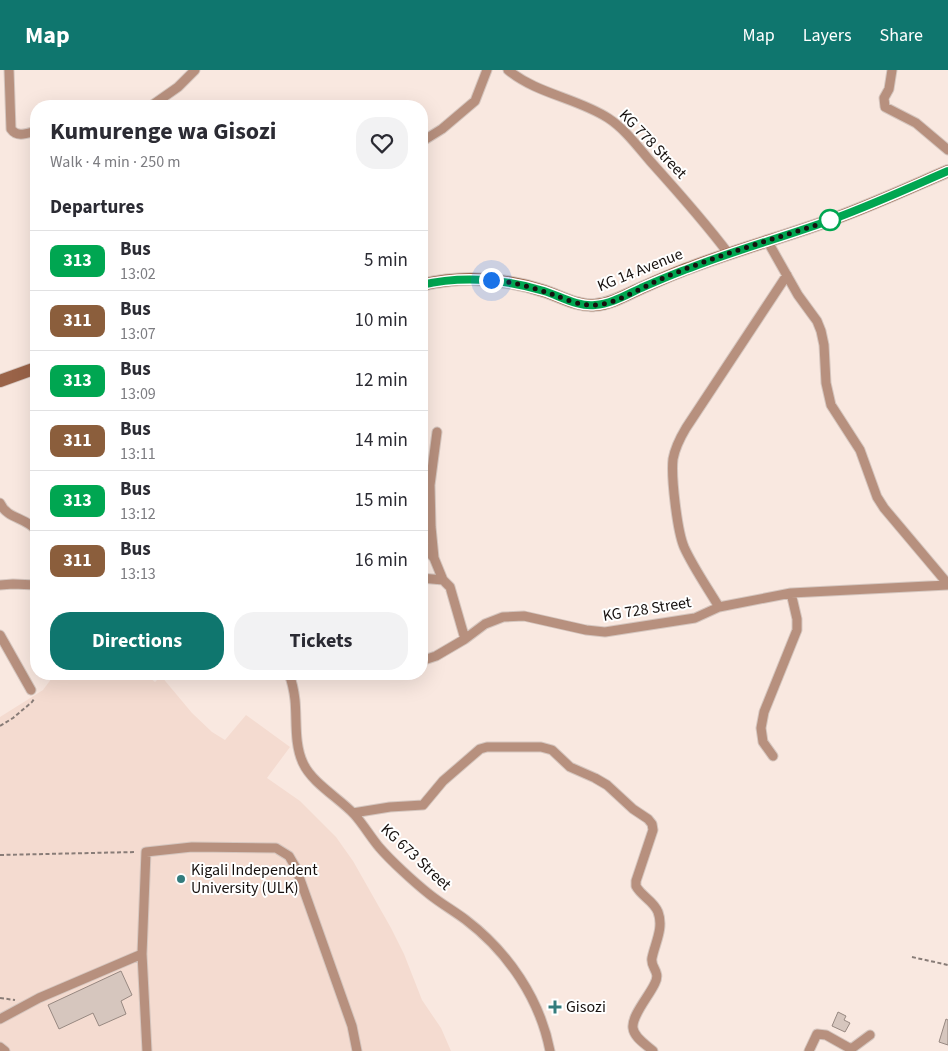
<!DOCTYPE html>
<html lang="en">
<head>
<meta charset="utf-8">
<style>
	:root { --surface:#fff; --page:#f2f2f3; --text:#2b2b33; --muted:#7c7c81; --line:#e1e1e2; --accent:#0f766e }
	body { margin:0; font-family:"Source Sans 3",sans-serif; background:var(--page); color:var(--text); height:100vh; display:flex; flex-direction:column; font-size:19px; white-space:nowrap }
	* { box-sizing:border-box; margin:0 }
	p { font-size:16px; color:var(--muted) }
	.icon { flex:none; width:28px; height:28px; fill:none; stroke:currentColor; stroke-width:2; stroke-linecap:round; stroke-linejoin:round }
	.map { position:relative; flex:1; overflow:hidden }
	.details { position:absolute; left:30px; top:30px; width:398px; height:580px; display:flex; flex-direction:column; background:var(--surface); border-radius:20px; box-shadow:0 5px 20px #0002 }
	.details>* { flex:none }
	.badge { padding:0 10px; border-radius:8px; font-size:18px; line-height:32px }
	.you { position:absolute; width:25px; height:25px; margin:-12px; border:4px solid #fff; border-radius:50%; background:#1a73e8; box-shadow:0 0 0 8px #1a73e833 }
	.map>.badge { position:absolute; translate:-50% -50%; box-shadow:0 0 0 2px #fff }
	h2 { padding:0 20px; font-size:19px; line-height:45px }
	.round { display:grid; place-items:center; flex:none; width:52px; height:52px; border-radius:20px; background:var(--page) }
	.head { display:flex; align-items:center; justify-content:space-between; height:85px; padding:0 20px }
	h1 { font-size:24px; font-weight:700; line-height:38px }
	.primary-button { display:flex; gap:10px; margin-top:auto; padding:10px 20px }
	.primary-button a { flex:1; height:58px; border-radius:20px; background:var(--accent); color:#fff; font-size:20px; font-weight:700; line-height:58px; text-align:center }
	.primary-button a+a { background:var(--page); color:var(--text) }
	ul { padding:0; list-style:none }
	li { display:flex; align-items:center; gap:15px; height:60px; padding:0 20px; border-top:1px solid var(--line) }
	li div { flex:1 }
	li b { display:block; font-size:19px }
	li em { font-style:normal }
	li .badge { min-width:55px; font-weight:700; text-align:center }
	header { display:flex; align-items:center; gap:30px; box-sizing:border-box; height:70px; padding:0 25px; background:var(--accent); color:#fff }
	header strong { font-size:24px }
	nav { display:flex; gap:28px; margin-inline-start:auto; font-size:18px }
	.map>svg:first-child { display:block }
	.built { fill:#f4dbd0 }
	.building { fill:#d6c6be; stroke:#978881 }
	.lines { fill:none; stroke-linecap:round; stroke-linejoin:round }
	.street-casing { stroke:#d5c6bf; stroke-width:11 }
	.secondary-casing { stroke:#d5c6bf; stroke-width:14 }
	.path { stroke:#887c77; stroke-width:2; stroke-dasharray:4 2.5; stroke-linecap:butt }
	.street { stroke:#b7907e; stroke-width:9 }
	.secondary { stroke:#9a6348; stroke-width:12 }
	.line-casing { stroke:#fff; stroke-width:11 }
	.line { stroke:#00a651; stroke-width:8 }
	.walk { stroke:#17110f; stroke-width:5; stroke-dasharray:0 9 }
	.stop-dot { fill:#fff; stroke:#00a651; stroke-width:2.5 }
	.poi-dot { fill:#337c7d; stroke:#fff; stroke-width:2 }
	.labels { text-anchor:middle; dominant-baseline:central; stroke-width:4; stroke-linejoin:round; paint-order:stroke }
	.street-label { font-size:16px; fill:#17110f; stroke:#fff }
	.poi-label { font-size:16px; fill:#17110f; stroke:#fff; text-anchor:start }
</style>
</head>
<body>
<header>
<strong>Map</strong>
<nav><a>Map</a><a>Layers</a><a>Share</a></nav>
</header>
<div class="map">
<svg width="948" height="981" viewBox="0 0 948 981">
	<rect width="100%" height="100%" fill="#f9e8e0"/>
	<path class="built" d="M55,604H145L155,612L161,606L192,643L212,662L225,670L246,645L290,677L267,708L300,731L336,767L353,791L391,858L404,884L422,930L441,958L451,981H0V647L43,620Z"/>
	<path class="building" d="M121,901L132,925L121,931L126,944L99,956L93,943L59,959L48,935Z
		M838,942L846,946L844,950L850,953L845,962L832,956Z
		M946,949L948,950V975L939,972Z"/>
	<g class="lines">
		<g class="street-casing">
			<path id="street" d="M9,0L11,59C17,68 28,63 36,61
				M508,0C537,24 577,28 608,48C625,59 638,77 651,92C678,122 704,151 728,183
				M892,0L889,19L884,28L885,37L916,53L948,80
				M151,36L178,17L195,0
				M421,72L442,59L475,31L487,0
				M768,172L798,225L817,251L821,261L824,275L826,313L831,335L860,380L877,427L884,438L948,514
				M0,433C7,449 25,447 36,460
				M421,473L434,488L443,510
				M434,488L431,457L430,415L437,362
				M421,508L443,510L450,517L465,569
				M0,515L13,514L36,515
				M719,537C707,517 693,497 684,477C677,460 671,407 673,389C675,378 680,368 686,358L787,205
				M0,565L31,620
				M421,591L436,586L465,569L485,554L503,547L524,546L586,560L605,562L695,548L719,537L791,523L948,515
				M289,604C292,612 294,621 295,630C297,650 294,674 303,693C312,713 339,728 354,744C363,754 370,766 379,777C391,791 414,812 429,824C440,833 454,841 466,850C508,882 540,929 550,981
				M773,686L763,672L761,658L764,642L797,560V549L791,523
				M353,743L390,737L423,735L443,711L480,679L487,677H541L552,680L570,697L595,708L607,715L633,739L648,749L652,754L653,760L636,811V816C641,826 654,831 658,842C664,858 655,873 652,888C650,898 661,901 655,913C650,925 631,946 633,958C634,968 647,975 653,981
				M0,949L39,928L142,884
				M0,977L5,981
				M147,981L142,884L146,782L192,777L276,778L289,786L296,798L352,956L357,981
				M809,981L817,964L826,965L851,979L870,965"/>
		</g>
		<g class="secondary-casing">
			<path id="secondary" d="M421,215C463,205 504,208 544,221C560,226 578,237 595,235C610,234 624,226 637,220C655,212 672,204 689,198C738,179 788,166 836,148C874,134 911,117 948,101
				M0,311L36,298"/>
		</g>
		<path class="path" d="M0,656L13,648L32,632L34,629
			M0,785L136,782
			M912,887L948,895
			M0,928L15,930"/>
		<use href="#street" class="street"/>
		<use href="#secondary" class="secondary"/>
	</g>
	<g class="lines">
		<g class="line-casing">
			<path id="line" d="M421,215C463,205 504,209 544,221C560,226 578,237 595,235C611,234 626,225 641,218C657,211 673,204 690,198C738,179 788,166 836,148C874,134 911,117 948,101"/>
		</g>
		<use href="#line" class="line"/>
		<path class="walk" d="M491,210C512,211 534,218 554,225C566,229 580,236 594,235C616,235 647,214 668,206C723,183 781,167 838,148L830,150"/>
	</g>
	<circle class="stop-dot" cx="830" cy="150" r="10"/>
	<g class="poi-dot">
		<circle cx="181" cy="809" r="5"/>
		<path d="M552.5 929.5h5v5h5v5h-5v5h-5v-5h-5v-5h5z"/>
	</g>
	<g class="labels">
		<g class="street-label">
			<text transform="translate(653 74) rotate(46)">KG 778 Street</text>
			<text transform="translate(640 200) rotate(-22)">KG 14 Avenue</text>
			<text transform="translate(647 539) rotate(-9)">KG 728 Street</text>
			<text transform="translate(416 787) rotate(43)">KG 673 Street</text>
		</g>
		<g class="poi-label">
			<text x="191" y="800">Kigali Independent<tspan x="191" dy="18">University (ULK)</tspan></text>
			<text x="566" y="937">Gisozi</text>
		</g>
	</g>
</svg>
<div class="you" style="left:491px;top:210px"></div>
<section class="details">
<div class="head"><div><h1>Kumurenge wa Gisozi</h1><p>Walk · 4 min · 250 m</p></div><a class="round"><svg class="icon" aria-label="heart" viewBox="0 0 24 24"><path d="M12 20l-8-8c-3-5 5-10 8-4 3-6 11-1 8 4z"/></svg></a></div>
<h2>Departures</h2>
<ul>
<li><span class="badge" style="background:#00a651;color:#fff">313</span><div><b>Bus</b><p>13:02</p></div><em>5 min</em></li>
<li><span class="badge" style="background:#8b5e3c;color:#fff">311</span><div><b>Bus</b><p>13:07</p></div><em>10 min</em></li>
<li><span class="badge" style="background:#00a651;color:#fff">313</span><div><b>Bus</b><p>13:09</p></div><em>12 min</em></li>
<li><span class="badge" style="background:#8b5e3c;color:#fff">311</span><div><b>Bus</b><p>13:11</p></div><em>14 min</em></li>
<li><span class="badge" style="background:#00a651;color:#fff">313</span><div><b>Bus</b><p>13:12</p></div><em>15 min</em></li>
<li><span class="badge" style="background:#8b5e3c;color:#fff">311</span><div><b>Bus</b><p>13:13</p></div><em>16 min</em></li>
</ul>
<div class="primary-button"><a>Directions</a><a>Tickets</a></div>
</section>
</div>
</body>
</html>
